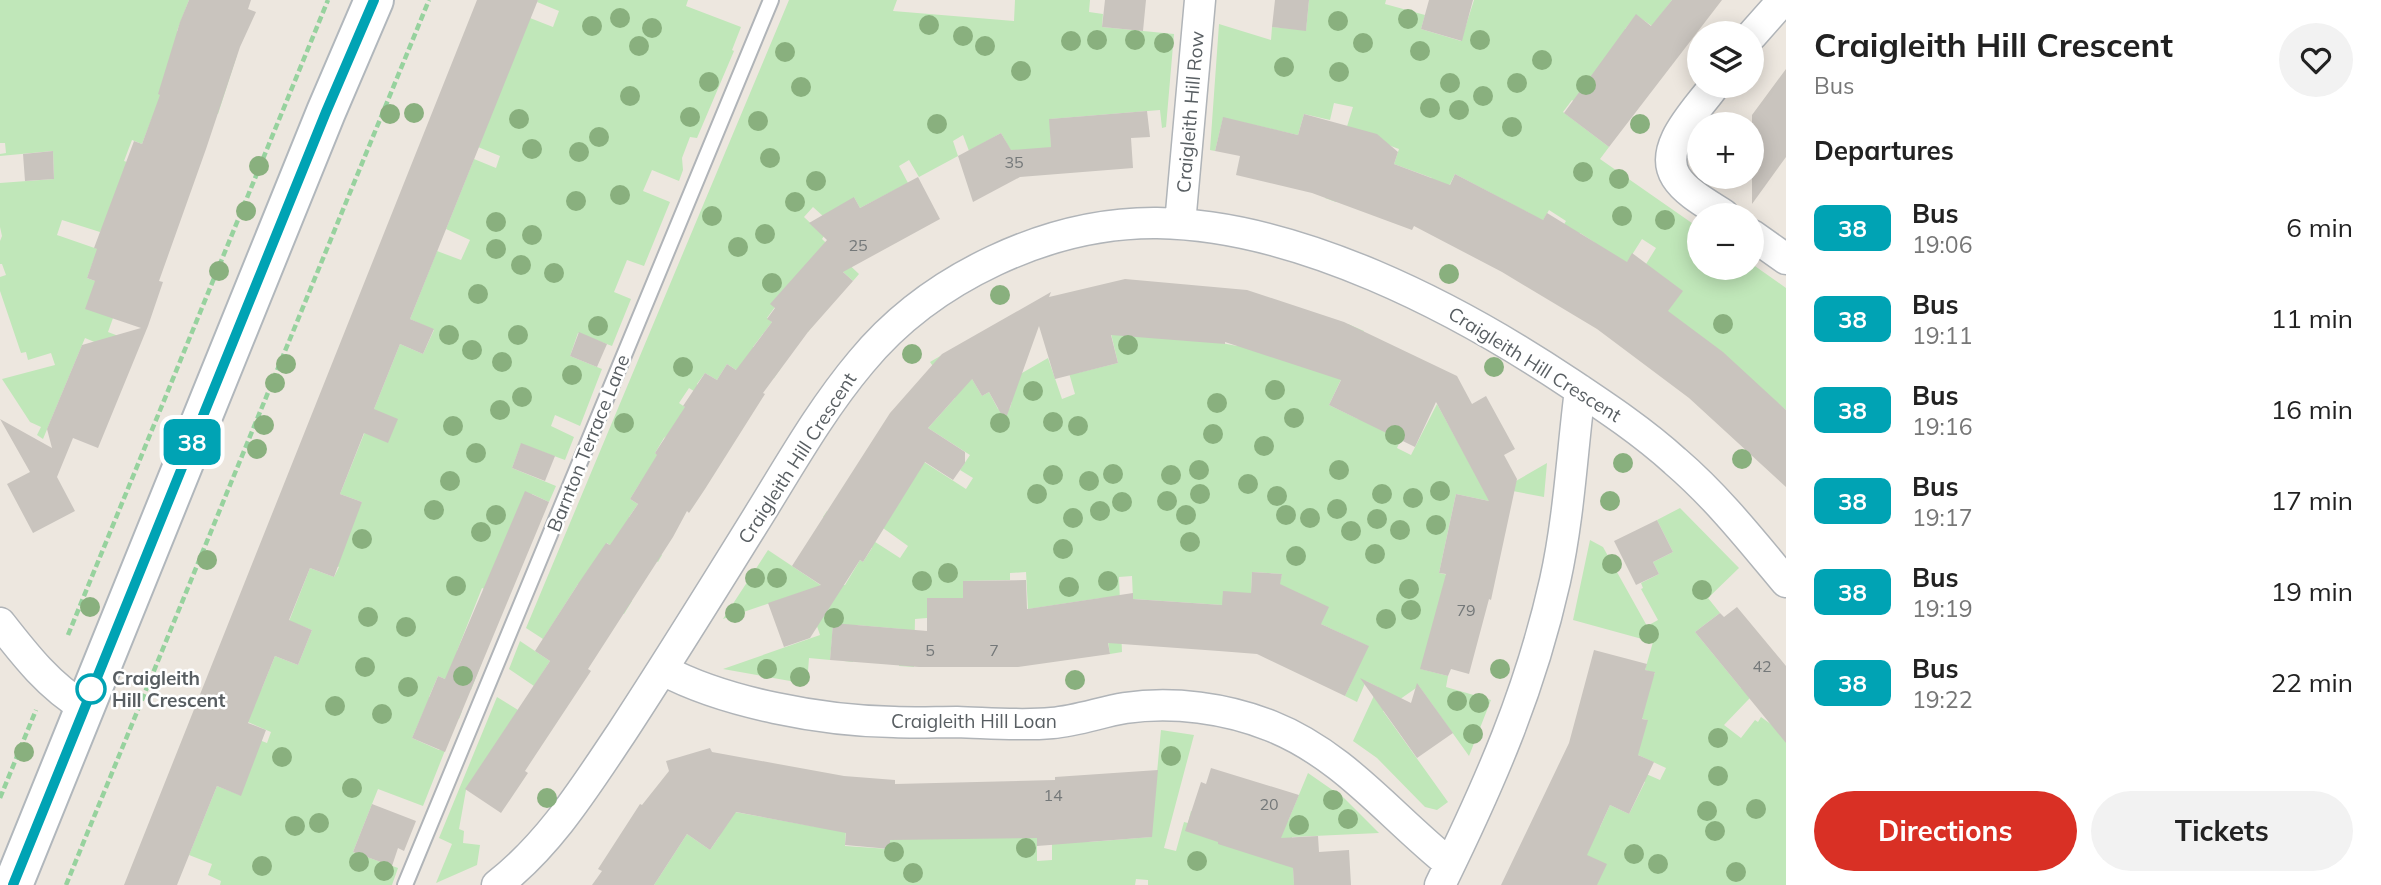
<!DOCTYPE html>
<html lang="en">
<head>
<meta charset="utf-8">
<style>
	:root { --surface:#fff; --page:#f2f2f2; --text:#222; --muted:#767676; --accent:#d93025 }
	body { margin:0; font-family:Mulish,sans-serif; background:var(--page); color:var(--text); height:100vh; display:flex; flex-direction:column; font-size:26px; white-space:nowrap }
	* { box-sizing:border-box; margin:0 }
	p { font-size:23px; color:var(--muted) }
	.icon { flex:none; width:38px; height:38px; fill:none; stroke:currentColor; stroke-width:2; stroke-linecap:round; stroke-linejoin:round }
	.map { position:relative; flex:1; overflow:hidden }
	.side { display:flex; flex-direction:column; background:var(--surface); width:595px }
	.side>* { flex:none }
	.badge { padding:0 14px; border-radius:10px; font-size:24px; line-height:46px }
	.tools { position:absolute; left:1687px; top:21px; display:grid; gap:14px }
	.tools a { display:grid; place-items:center; width:77px; height:77px; border-radius:50%; background:var(--surface); box-shadow:0 4px 18px #0003; font-size:35px }
	.map>.badge { position:absolute; translate:-50% -50%; box-shadow:0 0 0 4px #fff }
	h2 { padding:0 28px; font-size:26px; line-height:63px }
	.round { display:grid; place-items:center; flex:none; width:74px; height:74px; border-radius:37px; background:var(--page) }
	.headline { display:flex; align-items:center; justify-content:space-between; height:119px; padding:0 28px }
	h1 { font-size:33px; font-weight:700; line-height:52px }
	.button { display:flex; gap:14px; margin-top:auto; padding:14px 28px }
	.button a { flex:1; height:80px; border-radius:42px; background:var(--accent); color:#fff; font-size:28px; font-weight:700; line-height:80px; text-align:center }
	.button a+a { background:var(--page); color:var(--text) }
	ul { padding:0; list-style:none }
	li { display:flex; align-items:center; gap:21px; height:91px; padding:0 28px }
	li div { flex:1 }
	li b { display:block; font-size:26px }
	li em { font-style:normal }
	li .badge { min-width:77px; font-weight:700; text-align:center }
	main { display:flex; flex:1; min-height:0 }
	.map>svg:first-child { display:block }
	.green { fill:#c0e7b9 }
	.building { fill:#c9c4be }
	.lines { fill:none; stroke-linecap:round; stroke-linejoin:round }
	.service-casing { stroke:#b0b4b8; stroke-width:18 }
	.minor-casing { stroke:#b0b4b8; stroke-width:33 }
	.secondary-casing { stroke:#b1b7bc; stroke-width:42 }
	.path { stroke:#97d29e; stroke-width:4.5; stroke-dasharray:7 3.5; stroke-linecap:butt }
	.service { stroke:#fff; stroke-width:14 }
	.minor { stroke:#fff; stroke-width:30 }
	.secondary { stroke:#fff; stroke-width:38 }
	.tree { fill:#89b07e }
	.line-casing { stroke:#fff; stroke-width:16 }
	.line { stroke:#00a3b4; stroke-width:10 }
	.stop-dot { fill:#fff; stroke:#00a3b4; stroke-width:3.5 }
	.labels { text-anchor:middle; dominant-baseline:central; stroke-width:5; stroke-linejoin:round; paint-order:stroke }
	.number-label { font-size:16px; fill:#747879 }
	.street-label { font-size:19px; fill:#585e62; stroke:#fff }
	.stop-label { font-size:19px; font-weight:bold; fill:#585e62; stroke:#fff; text-anchor:start }
</style>
</head>
<body>
<main>
<div class="map">
<svg width="1786" height="885" viewBox="0 0 1786 885">
	<rect width="100%" height="100%" fill="#ede7df"/>
	<path class="green" d="M0,0H189L177,31L237,55L218,114L152,118L142,144L132,140L124,161L139,166L100,232L62,220L57,235L109,253L94,259L87,278L95,281L113,318L108,332L121,337L116,351L85,338L43,439L37,435L41,427L30,422L2,379L55,365L51,353L28,360L26,352L21,353L0,291V277L6,275L2,264H0V241L2,236L0,227V183L54,179L53,151L0,156V154L6,153L5,143H0Z
		M538,0H688L686,6L741,27L732,50L734,51L697,138L690,137L682,158L683,170L679,181L652,170L643,191L670,202L644,266L627,260L614,292L631,299L612,346L578,333L570,356L602,369L580,426L555,415L551,426L574,437L565,460L521,444L512,468L556,486L549,502L532,494L508,598L482,588L457,651L482,662L471,690L438,676L429,697L462,711L459,719L426,706L412,738L439,750L446,748L423,806L378,789L353,852L398,868L392,885H220L221,881L208,875L212,864L189,855L217,786L240,795L238,732L267,743L271,732L243,720L262,688L275,656L298,665L312,630L297,624L284,634L310,568L334,577L339,567L315,557L362,502L340,494L400,344L423,354L434,330L410,319L437,251L461,260L470,240L446,229L474,159L496,168L500,156L478,147L530,18L553,27L559,11L537,2Z
		M789,0H897L893,11L1014,21L1015,0H1090L1089,12L1103,14L1102,27L1174,34L1166,127L1162,128L1160,110L1050,119L1051,147L1016,160L1001,133L969,151L963,135L953,141L958,156L919,177L909,160L899,166L908,183L860,208L854,197L856,246L813,207L804,217L824,236L822,239L859,274L853,281L819,250L813,325L808,332L775,307L767,318L772,322L753,347L781,368L774,378L761,369L753,381L727,364L717,380L705,373L697,384L705,398L689,388L679,403L695,414L664,438L655,453L666,460L648,488L640,483L630,499L638,504L629,517L655,534L647,545L662,555L658,562L627,542L620,552L607,543L588,571L632,601L624,614L578,584L543,639L526,628Z
		M1309,0H1386L1385,4L1425,15L1421,29L1461,41L1474,0H1672L1652,26L1636,15L1625,29L1641,42L1585,109L1572,100L1563,112L1609,147L1600,159L1699,228V268H1752V264L1786,288V410L1633,285L1656,248L1642,239L1618,277L1594,242L1580,233L1555,239L1566,221L1549,210L1511,276L1529,213L1455,174L1445,194L1428,188L1432,178L1394,164L1399,149L1361,135L1336,202L1325,198L1353,107L1334,103L1330,120L1304,114L1298,135L1223,118L1215,151L1210,150L1219,24L1271,40L1272,27L1306,30Z
		M1108,321L1237,346H1340L1348,324L1364,331L1329,405L1358,419L1370,395L1412,415L1397,448L1411,455L1437,404L1477,477L1494,502L1456,494L1439,573L1467,579L1421,669L1448,676L1446,687L1491,700L1469,756L1419,686L1383,711L1448,802L1437,810L1425,807L1377,758L1353,741L1378,687L1366,681L1357,702L1345,696L1368,646L1321,624L1270,618L1282,574L1252,572L1251,593L1222,605L1133,599L1132,576L1119,577L1122,652L1110,654L1101,598L1028,609L1026,572L1010,573V580L963,581V607L927,618L915,619L914,667L899,666L902,629L856,625L853,662L844,661L846,627L833,626L830,660L809,658L807,684L723,669L820,635L805,591L723,619L768,550L822,586L845,585L860,560L863,562L872,548L823,517L827,511L900,558L908,546L883,528L924,462L966,489L973,478L960,470L970,455L928,428L955,398L930,362L954,348L982,396L989,392L998,409L1004,411L1010,408L1012,401L1003,384L1048,358L1062,399L1075,394L1069,373H1077L1118,363Z
		M1547,463L1544,497L1502,489Z
		M1680,508L1739,568L1708,598L1720,613L1695,632L1741,688L1764,668L1771,676L1724,725L1741,738L1755,720L1758,722L1761,717L1786,735V885H1597L1573,849L1586,821L1600,827L1610,805L1629,814L1645,782L1614,760L1660,780L1666,768L1585,730L1647,720L1633,716L1655,673L1645,670L1653,642L1573,620L1590,540L1603,547L1647,626L1658,620L1641,589L1643,588L1641,583L1659,574L1653,562L1673,552L1657,520Z
		M520,641L550,661L534,686L509,669Z
		M497,697L518,710L466,790L459,829L464,831L463,843L480,845L477,865L436,883L452,844L439,838Z
		M1161,730L1194,735L1164,848L1176,851L1184,822L1188,823L1191,811C1223,821 1257,809 1288,821L1308,773L1344,798L1379,833L1292,837L1294,885H1148V880L1136,879L1135,885H654L687,834L710,850L719,837L724,810L817,827L847,812L845,846L889,849L892,816L1037,833V861L1052,860V833L1089,842L1151,837Z"/>
	<path class="building" d="M189,0H251L248,9L256,12L240,47L206,149L159,281L163,282L148,326L98,448L73,438L57,477L75,511L33,533L7,484L30,472L0,419L52,448L47,429L82,345L141,328L85,309L95,281L87,278L97,249L94,248L134,141L142,144L160,95L158,94L180,22Z
		M477,0H538L410,319L434,329L423,354L400,344L374,409L398,419L388,443L364,433L340,494L362,502L334,577L310,568L289,620L312,630L298,665L275,656L248,723L266,730L241,796L217,786L177,885H124Z
		M1105,0H1146L1143,31L1102,27Z
		M1275,0H1309L1306,31L1272,27Z
		M1429,0H1473L1462,41L1421,29Z
		M1672,0H1722L1609,147L1564,113L1636,14L1651,26Z
		M1786,69V157L1752,204V115Z
		M1147,111L1150,137L1131,138L1133,168L1020,177L973,202L958,156L1001,133L1011,150L1051,147L1049,119Z
		M1304,114L1377,134L1398,152L1394,164L1450,185L1455,174L1543,220L1547,213L1627,262L1632,253L1683,291L1668,311L1723,352L1786,410V487L1689,398L1597,329L1502,272L1414,226L1412,230L1312,193L1236,175L1240,156L1215,151L1223,117L1298,135Z
		M53,151L54,179L25,181L23,154Z
		M918,177L940,219L843,272L853,281L808,332L763,393L765,394L705,489L689,513L687,511L673,537L588,669L591,671L525,771L528,773L501,813L465,789L550,661L535,651L578,584L606,543L610,545L638,504L630,499L657,455L655,453L685,407L683,406L705,373L717,380L727,364L736,370L772,322L767,319L775,308L770,304L827,240L809,223L854,197L860,208Z
		M1125,279L1247,290L1344,322L1457,376L1472,404L1486,396L1515,449L1504,455L1517,479L1491,600L1489,599L1469,674L1451,669L1448,676L1420,669L1446,574L1439,573L1456,494L1489,501L1436,402L1415,447L1329,405L1341,380L1225,342V344L1111,335L1118,363L1055,379L1039,326L1005,421L989,392L982,396L972,379L928,428L965,452V463L953,480L925,462L863,562L860,560L810,638L784,647L768,603L821,585L792,566L890,413L942,354L1051,292L1049,297Z
		M579,332L607,344L597,367L570,356Z
		M521,443L555,456L545,481L512,468Z
		M525,491L549,502L445,752L412,738L438,676L445,679Z
		M1657,520L1673,552L1653,562L1659,574L1636,585L1614,541Z
		M1252,572L1282,574L1280,584L1329,607L1321,624L1369,646L1345,696L1257,654L1219,651L1108,643L1110,654L1018,667H919L830,660L833,623L927,631V598H963V581L1026,580L1027,609L1133,593V599L1222,605L1223,591L1251,593Z
		M1737,607L1786,666V743L1695,632L1720,613L1724,617Z
		M1594,650L1647,664L1645,670L1655,672L1642,719L1648,720L1638,755L1654,762L1629,814L1610,805L1587,855L1607,864L1597,885H1501L1569,743Z
		M1360,678L1411,703L1417,683L1453,733L1417,758Z
		M710,748L712,752L844,776L895,780V784L1055,780V777L1158,770L1152,837L1037,846V838L890,840V849L845,845L846,833L736,812L710,850L687,834L654,885H592L602,871L598,869L640,804L642,805L669,771L666,761Z
		M1211,768L1299,795L1281,838L1318,836L1319,852L1349,850L1351,885H1294L1293,868L1218,844V842L1185,831L1201,782L1206,784Z
		M372,804L416,821L404,851L398,848L392,866L353,852Z"/>
	<g class="lines">
		<g class="service-casing">
			<path id="service" d="M405,885L771,0"/>
		</g>
		<g class="minor-casing">
			<path id="minor" d="M1752,35L1783,0
				M1714,86C1698,109 1657,147 1676,177C1686,193 1709,205 1724,215
				M1180,224L1200,0
				M1752,235L1786,259
				M0,623C25,655 49,686 84,707
				M663,670C725,703 823,721 894,722C915,723 936,722 957,722C989,723 1020,726 1052,723C1077,721 1101,712 1125,708C1173,701 1226,708 1271,726C1344,755 1390,816 1450,864
				M497,885C550,844 585,787 622,732C671,657 718,581 765,505C795,456 824,406 861,362C930,278 1049,222 1157,223C1298,225 1456,307 1571,384C1607,408 1643,432 1675,461C1717,497 1751,540 1786,582
				M1440,885C1490,783 1530,692 1555,581C1569,518 1572,453 1580,390"/>
		</g>
		<g class="secondary-casing">
			<path id="secondary" d="M13,885L326,112L374,0"/>
		</g>
		<path class="path" d="M68,635L328,0
			M0,798L36,710
			M66,885L429,0"/>
		<use href="#service" class="service"/>
		<use href="#minor" class="minor"/>
		<use href="#secondary" class="secondary"/>
	</g>
	<g class="tree">
		<circle cx="620" cy="18" r="10"/>
		<circle cx="1408" cy="19" r="10"/>
		<circle cx="1338" cy="21" r="10"/>
		<circle cx="929" cy="25" r="10"/>
		<circle cx="592" cy="26" r="10"/>
		<circle cx="652" cy="28" r="10"/>
		<circle cx="963" cy="36" r="10"/>
		<circle cx="1097" cy="40" r="10"/>
		<circle cx="1135" cy="40" r="10"/>
		<circle cx="1480" cy="40" r="10"/>
		<circle cx="1071" cy="41" r="10"/>
		<circle cx="1164" cy="43" r="10"/>
		<circle cx="1363" cy="43" r="10"/>
		<circle cx="639" cy="46" r="10"/>
		<circle cx="985" cy="46" r="10"/>
		<circle cx="1420" cy="51" r="10"/>
		<circle cx="785" cy="52" r="10"/>
		<circle cx="1542" cy="60" r="10"/>
		<circle cx="1284" cy="67" r="10"/>
		<circle cx="1021" cy="71" r="10"/>
		<circle cx="1339" cy="72" r="10"/>
		<circle cx="709" cy="82" r="10"/>
		<circle cx="1450" cy="83" r="10"/>
		<circle cx="1517" cy="83" r="10"/>
		<circle cx="1586" cy="85" r="10"/>
		<circle cx="801" cy="87" r="10"/>
		<circle cx="630" cy="96" r="10"/>
		<circle cx="1483" cy="96" r="10"/>
		<circle cx="1430" cy="108" r="10"/>
		<circle cx="1459" cy="110" r="10"/>
		<circle cx="414" cy="113" r="10"/>
		<circle cx="390" cy="114" r="10"/>
		<circle cx="690" cy="117" r="10"/>
		<circle cx="519" cy="119" r="10"/>
		<circle cx="758" cy="121" r="10"/>
		<circle cx="937" cy="124" r="10"/>
		<circle cx="1640" cy="124" r="10"/>
		<circle cx="1512" cy="127" r="10"/>
		<circle cx="599" cy="137" r="10"/>
		<circle cx="532" cy="149" r="10"/>
		<circle cx="579" cy="152" r="10"/>
		<circle cx="770" cy="158" r="10"/>
		<circle cx="259" cy="166" r="10"/>
		<circle cx="1583" cy="172" r="10"/>
		<circle cx="1619" cy="179" r="10"/>
		<circle cx="816" cy="181" r="10"/>
		<circle cx="620" cy="195" r="10"/>
		<circle cx="576" cy="201" r="10"/>
		<circle cx="795" cy="202" r="10"/>
		<circle cx="246" cy="211" r="10"/>
		<circle cx="712" cy="216" r="10"/>
		<circle cx="1622" cy="216" r="10"/>
		<circle cx="1665" cy="220" r="10"/>
		<circle cx="496" cy="222" r="10"/>
		<circle cx="765" cy="234" r="10"/>
		<circle cx="532" cy="235" r="10"/>
		<circle cx="738" cy="247" r="10"/>
		<circle cx="496" cy="249" r="10"/>
		<circle cx="521" cy="265" r="10"/>
		<circle cx="219" cy="271" r="10"/>
		<circle cx="554" cy="273" r="10"/>
		<circle cx="1449" cy="274" r="10"/>
		<circle cx="772" cy="283" r="10"/>
		<circle cx="478" cy="294" r="10"/>
		<circle cx="1000" cy="295" r="10"/>
		<circle cx="1723" cy="324" r="10"/>
		<circle cx="598" cy="326" r="10"/>
		<circle cx="449" cy="335" r="10"/>
		<circle cx="518" cy="335" r="10"/>
		<circle cx="1128" cy="345" r="10"/>
		<circle cx="472" cy="350" r="10"/>
		<circle cx="912" cy="354" r="10"/>
		<circle cx="502" cy="362" r="10"/>
		<circle cx="286" cy="364" r="10"/>
		<circle cx="683" cy="367" r="10"/>
		<circle cx="1494" cy="367" r="10"/>
		<circle cx="572" cy="375" r="10"/>
		<circle cx="275" cy="383" r="10"/>
		<circle cx="1275" cy="390" r="10"/>
		<circle cx="1033" cy="391" r="10"/>
		<circle cx="522" cy="397" r="10"/>
		<circle cx="1217" cy="403" r="10"/>
		<circle cx="500" cy="410" r="10"/>
		<circle cx="1294" cy="418" r="10"/>
		<circle cx="1053" cy="422" r="10"/>
		<circle cx="624" cy="423" r="10"/>
		<circle cx="1000" cy="423" r="10"/>
		<circle cx="264" cy="425" r="10"/>
		<circle cx="453" cy="426" r="10"/>
		<circle cx="1078" cy="426" r="10"/>
		<circle cx="1213" cy="434" r="10"/>
		<circle cx="1395" cy="435" r="10"/>
		<circle cx="1264" cy="446" r="10"/>
		<circle cx="257" cy="449" r="10"/>
		<circle cx="476" cy="453" r="10"/>
		<circle cx="1742" cy="459" r="10"/>
		<circle cx="1623" cy="463" r="10"/>
		<circle cx="1199" cy="470" r="10"/>
		<circle cx="1339" cy="470" r="10"/>
		<circle cx="1113" cy="474" r="10"/>
		<circle cx="1053" cy="475" r="10"/>
		<circle cx="1171" cy="475" r="10"/>
		<circle cx="450" cy="481" r="10"/>
		<circle cx="1089" cy="481" r="10"/>
		<circle cx="1248" cy="484" r="10"/>
		<circle cx="1440" cy="491" r="10"/>
		<circle cx="1037" cy="494" r="10"/>
		<circle cx="1200" cy="494" r="10"/>
		<circle cx="1382" cy="494" r="10"/>
		<circle cx="1277" cy="496" r="10"/>
		<circle cx="1413" cy="498" r="10"/>
		<circle cx="1167" cy="501" r="10"/>
		<circle cx="1610" cy="501" r="10"/>
		<circle cx="1122" cy="502" r="10"/>
		<circle cx="1337" cy="509" r="10"/>
		<circle cx="434" cy="510" r="10"/>
		<circle cx="1100" cy="511" r="10"/>
		<circle cx="496" cy="515" r="10"/>
		<circle cx="1186" cy="515" r="10"/>
		<circle cx="1286" cy="515" r="10"/>
		<circle cx="1073" cy="518" r="10"/>
		<circle cx="1310" cy="518" r="10"/>
		<circle cx="1377" cy="519" r="10"/>
		<circle cx="1436" cy="525" r="10"/>
		<circle cx="1400" cy="530" r="10"/>
		<circle cx="1351" cy="531" r="10"/>
		<circle cx="481" cy="532" r="10"/>
		<circle cx="362" cy="539" r="10"/>
		<circle cx="1190" cy="542" r="10"/>
		<circle cx="1063" cy="549" r="10"/>
		<circle cx="1375" cy="554" r="10"/>
		<circle cx="1296" cy="556" r="10"/>
		<circle cx="207" cy="560" r="10"/>
		<circle cx="1612" cy="564" r="10"/>
		<circle cx="948" cy="573" r="10"/>
		<circle cx="755" cy="578" r="10"/>
		<circle cx="777" cy="578" r="10"/>
		<circle cx="922" cy="581" r="10"/>
		<circle cx="1108" cy="581" r="10"/>
		<circle cx="456" cy="586" r="10"/>
		<circle cx="1069" cy="587" r="10"/>
		<circle cx="1409" cy="589" r="10"/>
		<circle cx="1702" cy="590" r="10"/>
		<circle cx="90" cy="607" r="10"/>
		<circle cx="1411" cy="610" r="10"/>
		<circle cx="735" cy="613" r="10"/>
		<circle cx="368" cy="617" r="10"/>
		<circle cx="834" cy="618" r="10"/>
		<circle cx="1386" cy="619" r="10"/>
		<circle cx="406" cy="627" r="10"/>
		<circle cx="1649" cy="634" r="10"/>
		<circle cx="365" cy="667" r="10"/>
		<circle cx="767" cy="669" r="10"/>
		<circle cx="1500" cy="669" r="10"/>
		<circle cx="463" cy="676" r="10"/>
		<circle cx="800" cy="677" r="10"/>
		<circle cx="1075" cy="680" r="10"/>
		<circle cx="408" cy="687" r="10"/>
		<circle cx="1457" cy="701" r="10"/>
		<circle cx="1479" cy="703" r="10"/>
		<circle cx="335" cy="706" r="10"/>
		<circle cx="382" cy="714" r="10"/>
		<circle cx="1473" cy="734" r="10"/>
		<circle cx="1718" cy="738" r="10"/>
		<circle cx="24" cy="752" r="10"/>
		<circle cx="1171" cy="756" r="10"/>
		<circle cx="282" cy="757" r="10"/>
		<circle cx="1718" cy="776" r="10"/>
		<circle cx="352" cy="788" r="10"/>
		<circle cx="547" cy="798" r="10"/>
		<circle cx="1333" cy="800" r="10"/>
		<circle cx="1756" cy="809" r="10"/>
		<circle cx="1707" cy="811" r="10"/>
		<circle cx="1348" cy="819" r="10"/>
		<circle cx="319" cy="823" r="10"/>
		<circle cx="1299" cy="825" r="10"/>
		<circle cx="295" cy="826" r="10"/>
		<circle cx="1715" cy="831" r="10"/>
		<circle cx="1026" cy="848" r="10"/>
		<circle cx="894" cy="852" r="10"/>
		<circle cx="1634" cy="854" r="10"/>
		<circle cx="1197" cy="861" r="10"/>
		<circle cx="359" cy="862" r="10"/>
		<circle cx="1658" cy="864" r="10"/>
		<circle cx="262" cy="866" r="10"/>
		<circle cx="384" cy="871" r="10"/>
		<circle cx="1736" cy="872" r="10"/>
		<circle cx="913" cy="873" r="10"/>
	</g>
	<g class="lines">
		<g class="line-casing">
			<path id="line" d="M13,885L326,112L374,0"/>
		</g>
		<use href="#line" class="line"/>
	</g>
	<circle class="stop-dot" cx="91" cy="689" r="14"/>
	<g class="labels">
		<g class="number-label">
			<text x="1014" y="162">35</text>
			<text x="858" y="245">25</text>
			<text x="1466" y="610">79</text>
			<text x="930" y="650">5</text>
			<text x="994" y="650">7</text>
			<text x="1762" y="666">42</text>
			<text x="1053" y="795">14</text>
			<text x="1269" y="804">20</text>
		</g>
		<g class="street-label">
			<text transform="translate(1190 112) rotate(-85)">Craigleith Hill Row</text>
			<text transform="translate(1535 364) rotate(32)">Craigleith Hill Crescent</text>
			<text transform="translate(588 443) rotate(-68)">Barnton Terrace Lane</text>
			<text transform="translate(797 458) rotate(-57)">Craigleith Hill Crescent</text>
			<text x="974" y="721">Craigleith Hill Loan</text>
		</g>
		<g class="stop-label">
			<text x="112" y="678">Craigleith<tspan x="112" dy="22">Hill Crescent</tspan></text>
		</g>
	</g>
</svg>
<div class="tools">
<a><svg class="icon" aria-label="layers" viewBox="0 0 24 24"><path d="M12 4l9 5-9 5-9-5zM3 14l9 5 9-5"/></svg></a>
<a>+</a>
<a>−</a>
</div>
<b class="badge" style="left:192px;top:442px;background:#00a3b4;color:#fff">38</b>
</div>
<section class="side">
<div class="headline"><div><h1>Craigleith Hill Crescent</h1><p>Bus</p></div><a class="round"><svg class="icon" aria-label="heart" viewBox="0 0 24 24"><path d="M12 20l-8-8c-3-5 5-10 8-4 3-6 11-1 8 4z"/></svg></a></div>
<h2>Departures</h2>
<ul>
<li><span class="badge" style="background:#00a3b4;color:#fff">38</span><div><b>Bus</b><p>19:06</p></div><em>6 min</em></li>
<li><span class="badge" style="background:#00a3b4;color:#fff">38</span><div><b>Bus</b><p>19:11</p></div><em>11 min</em></li>
<li><span class="badge" style="background:#00a3b4;color:#fff">38</span><div><b>Bus</b><p>19:16</p></div><em>16 min</em></li>
<li><span class="badge" style="background:#00a3b4;color:#fff">38</span><div><b>Bus</b><p>19:17</p></div><em>17 min</em></li>
<li><span class="badge" style="background:#00a3b4;color:#fff">38</span><div><b>Bus</b><p>19:19</p></div><em>19 min</em></li>
<li><span class="badge" style="background:#00a3b4;color:#fff">38</span><div><b>Bus</b><p>19:22</p></div><em>22 min</em></li>
</ul>
<div class="button"><a>Directions</a><a>Tickets</a></div>
</section>
</main>
</body>
</html>
